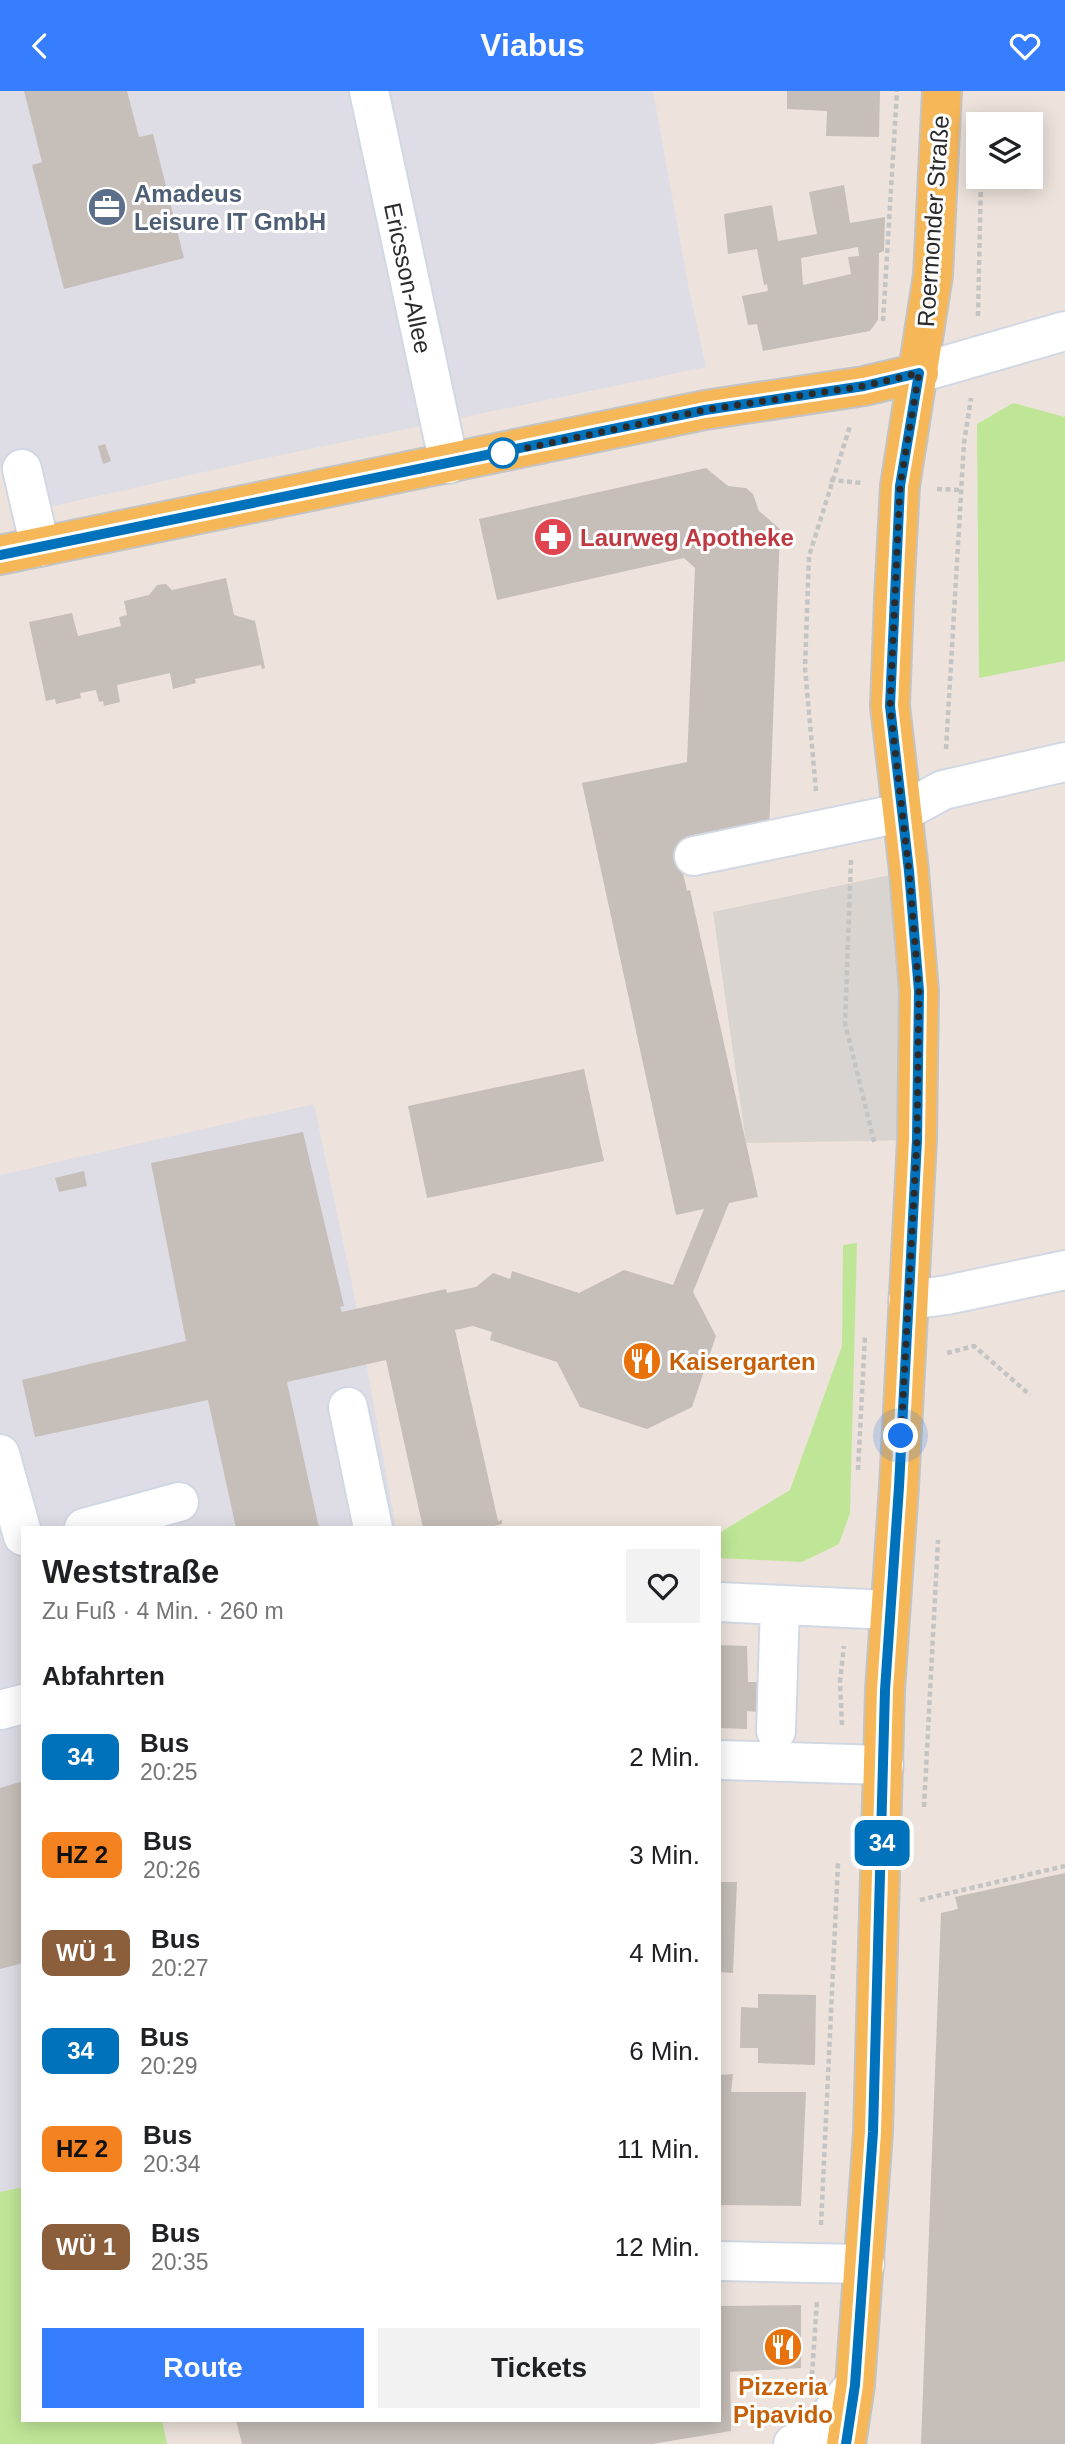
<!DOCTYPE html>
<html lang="de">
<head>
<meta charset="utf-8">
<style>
	:root { --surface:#fff; --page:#f2f2f2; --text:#202124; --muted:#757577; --accent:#377eff }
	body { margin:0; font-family:Helvetica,sans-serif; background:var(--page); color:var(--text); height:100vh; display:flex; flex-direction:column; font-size:26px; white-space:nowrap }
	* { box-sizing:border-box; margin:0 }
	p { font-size:23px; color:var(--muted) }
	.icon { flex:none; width:38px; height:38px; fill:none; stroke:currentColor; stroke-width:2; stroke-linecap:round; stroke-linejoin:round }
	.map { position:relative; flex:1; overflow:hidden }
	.drawer { position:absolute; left:21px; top:1435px; width:700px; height:896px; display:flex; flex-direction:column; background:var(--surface); border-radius:0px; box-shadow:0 4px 18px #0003 }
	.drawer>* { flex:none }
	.badge { padding:0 14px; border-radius:10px; font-size:24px; line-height:46px }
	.buttons { position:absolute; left:966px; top:21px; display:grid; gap:14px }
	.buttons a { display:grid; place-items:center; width:77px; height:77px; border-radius:0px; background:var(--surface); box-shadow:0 4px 18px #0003; font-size:35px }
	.you { position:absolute; width:35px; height:35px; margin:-18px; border:5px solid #fff; border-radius:50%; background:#1a73e8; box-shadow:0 0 0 10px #1a73e833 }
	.map>.badge { position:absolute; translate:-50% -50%; box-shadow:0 0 0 4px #fff }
	h2 { padding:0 21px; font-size:26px; line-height:63px }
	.round { display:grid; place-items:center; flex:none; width:74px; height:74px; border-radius:0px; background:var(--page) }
	.headline { display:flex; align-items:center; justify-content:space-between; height:119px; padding:0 21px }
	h1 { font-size:33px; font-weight:700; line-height:52px }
	.action { display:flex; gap:14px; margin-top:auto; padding:14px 21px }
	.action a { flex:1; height:80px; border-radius:0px; background:var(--accent); color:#fff; font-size:28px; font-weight:700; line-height:80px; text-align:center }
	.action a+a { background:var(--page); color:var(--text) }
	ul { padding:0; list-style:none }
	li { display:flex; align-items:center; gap:21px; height:98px; padding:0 21px }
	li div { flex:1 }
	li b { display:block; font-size:26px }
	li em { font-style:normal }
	li .badge { min-width:77px; font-weight:700; text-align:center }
	header { display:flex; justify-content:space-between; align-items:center; height:91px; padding:0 21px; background:var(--accent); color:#fff; font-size:32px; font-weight:700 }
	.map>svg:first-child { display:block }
	.industrial { fill:#dedde5 }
	.green { fill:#bfe697 }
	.plaza { fill:#d9d4cf }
	.building { fill:#c6beb8; fill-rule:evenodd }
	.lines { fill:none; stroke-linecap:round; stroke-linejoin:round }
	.minor-casing { stroke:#d1d8e4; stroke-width:42 }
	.major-casing { stroke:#c4c4c4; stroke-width:42 }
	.path { stroke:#c4c4c4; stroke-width:4.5; stroke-dasharray:5 3.5; stroke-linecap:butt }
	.minor { stroke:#fff; stroke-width:38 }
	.major { stroke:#f6b759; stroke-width:38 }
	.line-casing { stroke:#fff; stroke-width:16 }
	.line { stroke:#0072bc; stroke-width:10 }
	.walk { stroke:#2b2b2b; stroke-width:7; stroke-dasharray:0 12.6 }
	.stop-dot { fill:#fff; stroke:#0072bc; stroke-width:3.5 }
	.labels { text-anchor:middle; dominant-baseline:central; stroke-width:6; stroke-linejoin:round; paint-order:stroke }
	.service-label { font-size:24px; font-weight:bold; fill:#4e5e75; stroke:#fff; text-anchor:start }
	.street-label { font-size:24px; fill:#2b2b2b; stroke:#fff }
	.health-label { font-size:24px; font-weight:bold; fill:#be3a42; stroke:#fff; text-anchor:start }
	.food-label { font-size:24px; font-weight:bold; fill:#c56008; stroke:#fff; text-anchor:start }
</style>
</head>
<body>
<header><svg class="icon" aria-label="back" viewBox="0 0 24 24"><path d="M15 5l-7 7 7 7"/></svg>Viabus<svg class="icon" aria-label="heart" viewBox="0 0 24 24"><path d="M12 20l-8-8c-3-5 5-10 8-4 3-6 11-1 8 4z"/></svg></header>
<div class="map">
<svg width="1065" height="2353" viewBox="0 0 1065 2353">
	<rect width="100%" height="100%" fill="#ede3dc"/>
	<path class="industrial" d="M0,0H653L689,198L706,276L262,368L14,424L0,376Z
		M314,1013L352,1193L396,1437H23V2096L0,2101V1084Z"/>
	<path class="green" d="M1013,312L1065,326V570L979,587L977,333Z
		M857,1152L850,1422L839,1453L802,1471L719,1467V1442L790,1399L842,1255L843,1154Z
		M23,2096V2329H162L167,2353H0V2101Z"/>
	<path class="plaza" d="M909,780L917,1049L746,1052L713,821Z"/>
	<path class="building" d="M24,0H127L139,46L153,43L184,167L64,198L32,74L42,71Z
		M787,0H880L879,46L826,45L827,20L787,18Z
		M844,94L850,132L885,126L884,160L879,162L878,229L870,240L763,260L757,233L748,234L742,205L768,200L767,193L764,194L757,158L728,163L724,123L772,114L778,150L817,143L809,101ZM858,156L859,165L848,166L851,183L803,194L801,167Z
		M105,353L111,370L103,373L98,355Z
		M706,377L728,395L746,397L753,403L759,420L780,438L769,742L678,760L687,800L690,799L758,1106L729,1112L693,1201L716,1245L692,1316L647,1338L580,1316L557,1271L490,1249L492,1241L473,1235L455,1239L498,1430L502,1429V1433L485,1437H423L386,1269L287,1291L319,1437H236L208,1309L35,1346L22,1289L186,1250L151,1072L303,1041L344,1215L340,1216L342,1221L446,1198L447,1202L476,1196L493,1182L510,1188L512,1180L579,1202L624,1179L673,1194L704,1118L676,1124L582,692L687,671L695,477L684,467L497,509L479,428Z
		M226,487L234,524L255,530L265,577L262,578L261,574L195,588L196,592L173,598L170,582L117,594L120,611L104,615L103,610L99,611L96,599L80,602L81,607L56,613L55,608L46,610L29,531L72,522L78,545L121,535L119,526L127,524L124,510L149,504L157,494L166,493L172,499Z
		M584,978L604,1070L427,1107L408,1015Z
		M84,1080L87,1095L59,1101L55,1087Z
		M719,1554L747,1555L748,1591H758L757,1621L747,1620V1638L719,1637Z
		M23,1690V1872L0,1878V1697Z
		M1065,1782V2353H921L941,1822L958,1818L955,1806Z
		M719,1791H737L733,1882L719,1881Z
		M758,1903L816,1904L815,1974L758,1972V1957H740L741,1916L758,1917Z
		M733,1983L731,2001H806L801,2115L719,2114V1984Z
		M801,2214V2277L730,2281L731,2340L652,2353H242L236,2329H719V2215Z"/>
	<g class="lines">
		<g class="minor-casing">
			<path id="minor" d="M369,0L449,373
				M919,282L1065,240
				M22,378L40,456
				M694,765L901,722L943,699L1065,671
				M908,1209L947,1204L1065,1179
				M348,1316L373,1437
				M0,1363L23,1445
				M84,1437L179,1411
				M719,1511L889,1519
				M0,1619L23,1613
				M776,1640L780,1514
				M719,1669L884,1674
				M719,2170L865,2173
				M793,2353L813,2345L855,2294"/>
		</g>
		<g class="major-casing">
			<path id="major" d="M0,464L705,319L864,295L919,282
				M846,2353L855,2294L873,2041L885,1599L899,1396L917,1049L919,900L909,780L890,615L894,507L900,395L933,184L942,0"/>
		</g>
		<path class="path" d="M978,225L981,86
			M883,230L897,0
			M830,389L862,392
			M937,398L961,399
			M946,658L964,352L971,307
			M816,700L805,577L809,465L850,335
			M851,769L845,932L875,1054
			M947,1262L974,1255L1030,1304
			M858,1379L865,1245
			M842,1634L840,1590L844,1555
			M924,1716L938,1449
			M920,1809L1065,1775
			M821,2134L838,1772
			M812,2284L817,2209"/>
		<use href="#minor" class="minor"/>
		<use href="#major" class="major"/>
	</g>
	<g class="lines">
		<g class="line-casing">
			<path id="line" d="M0,464L705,319L864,295L919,282L900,395L890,615L909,780L919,900L917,1049L899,1396L885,1599L873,2041L855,2294L846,2353"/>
		</g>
		<use href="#line" class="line"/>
		<path class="walk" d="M503,362L705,319L864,295L919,282L900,395L890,615L909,780L919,900L917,1049L901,1345"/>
	</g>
	<defs>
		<g id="office-disc" transform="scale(2.0125)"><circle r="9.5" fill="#5c6f8a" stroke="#fff"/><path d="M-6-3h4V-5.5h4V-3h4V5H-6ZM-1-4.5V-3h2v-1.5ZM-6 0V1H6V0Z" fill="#fff"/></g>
		<g id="pharmacy-disc" transform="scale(2.0125)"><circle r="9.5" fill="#e0444e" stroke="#fff"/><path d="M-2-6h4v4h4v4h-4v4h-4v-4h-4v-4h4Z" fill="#fff"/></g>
		<g id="restaurant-disc" transform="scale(2.0125)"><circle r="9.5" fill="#e8710a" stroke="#fff"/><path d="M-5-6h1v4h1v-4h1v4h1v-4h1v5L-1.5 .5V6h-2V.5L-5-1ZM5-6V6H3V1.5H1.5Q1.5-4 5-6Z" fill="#fff"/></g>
	</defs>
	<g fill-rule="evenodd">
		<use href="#office-disc" x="107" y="116"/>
		<use href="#pharmacy-disc" x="553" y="446"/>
		<use href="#restaurant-disc" x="642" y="1270"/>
		<use href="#restaurant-disc" x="783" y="2256"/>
	</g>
	<circle class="stop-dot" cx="503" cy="362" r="14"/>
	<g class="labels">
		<g class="service-label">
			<text x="134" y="102">Amadeus<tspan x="134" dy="28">Leisure IT GmbH</tspan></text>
		</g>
		<g class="street-label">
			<text transform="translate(933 130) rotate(-86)">Roermonder Straße</text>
			<text transform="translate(408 187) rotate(78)">Ericsson-Allee</text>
		</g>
		<g class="health-label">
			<text x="580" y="446">Laurweg Apotheke</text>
		</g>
		<g class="food-label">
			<text x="669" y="1270">Kaisergarten</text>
			<text x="783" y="2295" text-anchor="middle">Pizzeria<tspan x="783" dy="28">Pipavido</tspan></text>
		</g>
	</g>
</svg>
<div class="buttons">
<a><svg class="icon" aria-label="layers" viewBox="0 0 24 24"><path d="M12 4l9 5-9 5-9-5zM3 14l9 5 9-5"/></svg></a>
</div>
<div class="you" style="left:901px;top:1345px"></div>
<b class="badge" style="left:882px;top:1752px;background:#0072bc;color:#fff">34</b>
<section class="drawer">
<div class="headline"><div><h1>Weststraße</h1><p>Zu Fuß · 4 Min. · 260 m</p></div><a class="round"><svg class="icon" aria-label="heart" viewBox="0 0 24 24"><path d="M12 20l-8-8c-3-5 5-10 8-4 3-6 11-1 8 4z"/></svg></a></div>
<h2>Abfahrten</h2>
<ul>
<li><span class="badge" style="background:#0072bc;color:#fff">34</span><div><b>Bus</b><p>20:25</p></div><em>2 Min.</em></li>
<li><span class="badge" style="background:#f58220;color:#111">HZ 2</span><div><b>Bus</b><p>20:26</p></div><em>3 Min.</em></li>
<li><span class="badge" style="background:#8b5e3c;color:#fff">WÜ 1</span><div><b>Bus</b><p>20:27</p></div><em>4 Min.</em></li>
<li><span class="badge" style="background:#0072bc;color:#fff">34</span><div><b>Bus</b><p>20:29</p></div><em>6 Min.</em></li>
<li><span class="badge" style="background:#f58220;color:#111">HZ 2</span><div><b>Bus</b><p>20:34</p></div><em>11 Min.</em></li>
<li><span class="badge" style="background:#8b5e3c;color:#fff">WÜ 1</span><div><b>Bus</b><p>20:35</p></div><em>12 Min.</em></li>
</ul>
<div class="action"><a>Route</a><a>Tickets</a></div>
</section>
</div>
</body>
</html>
